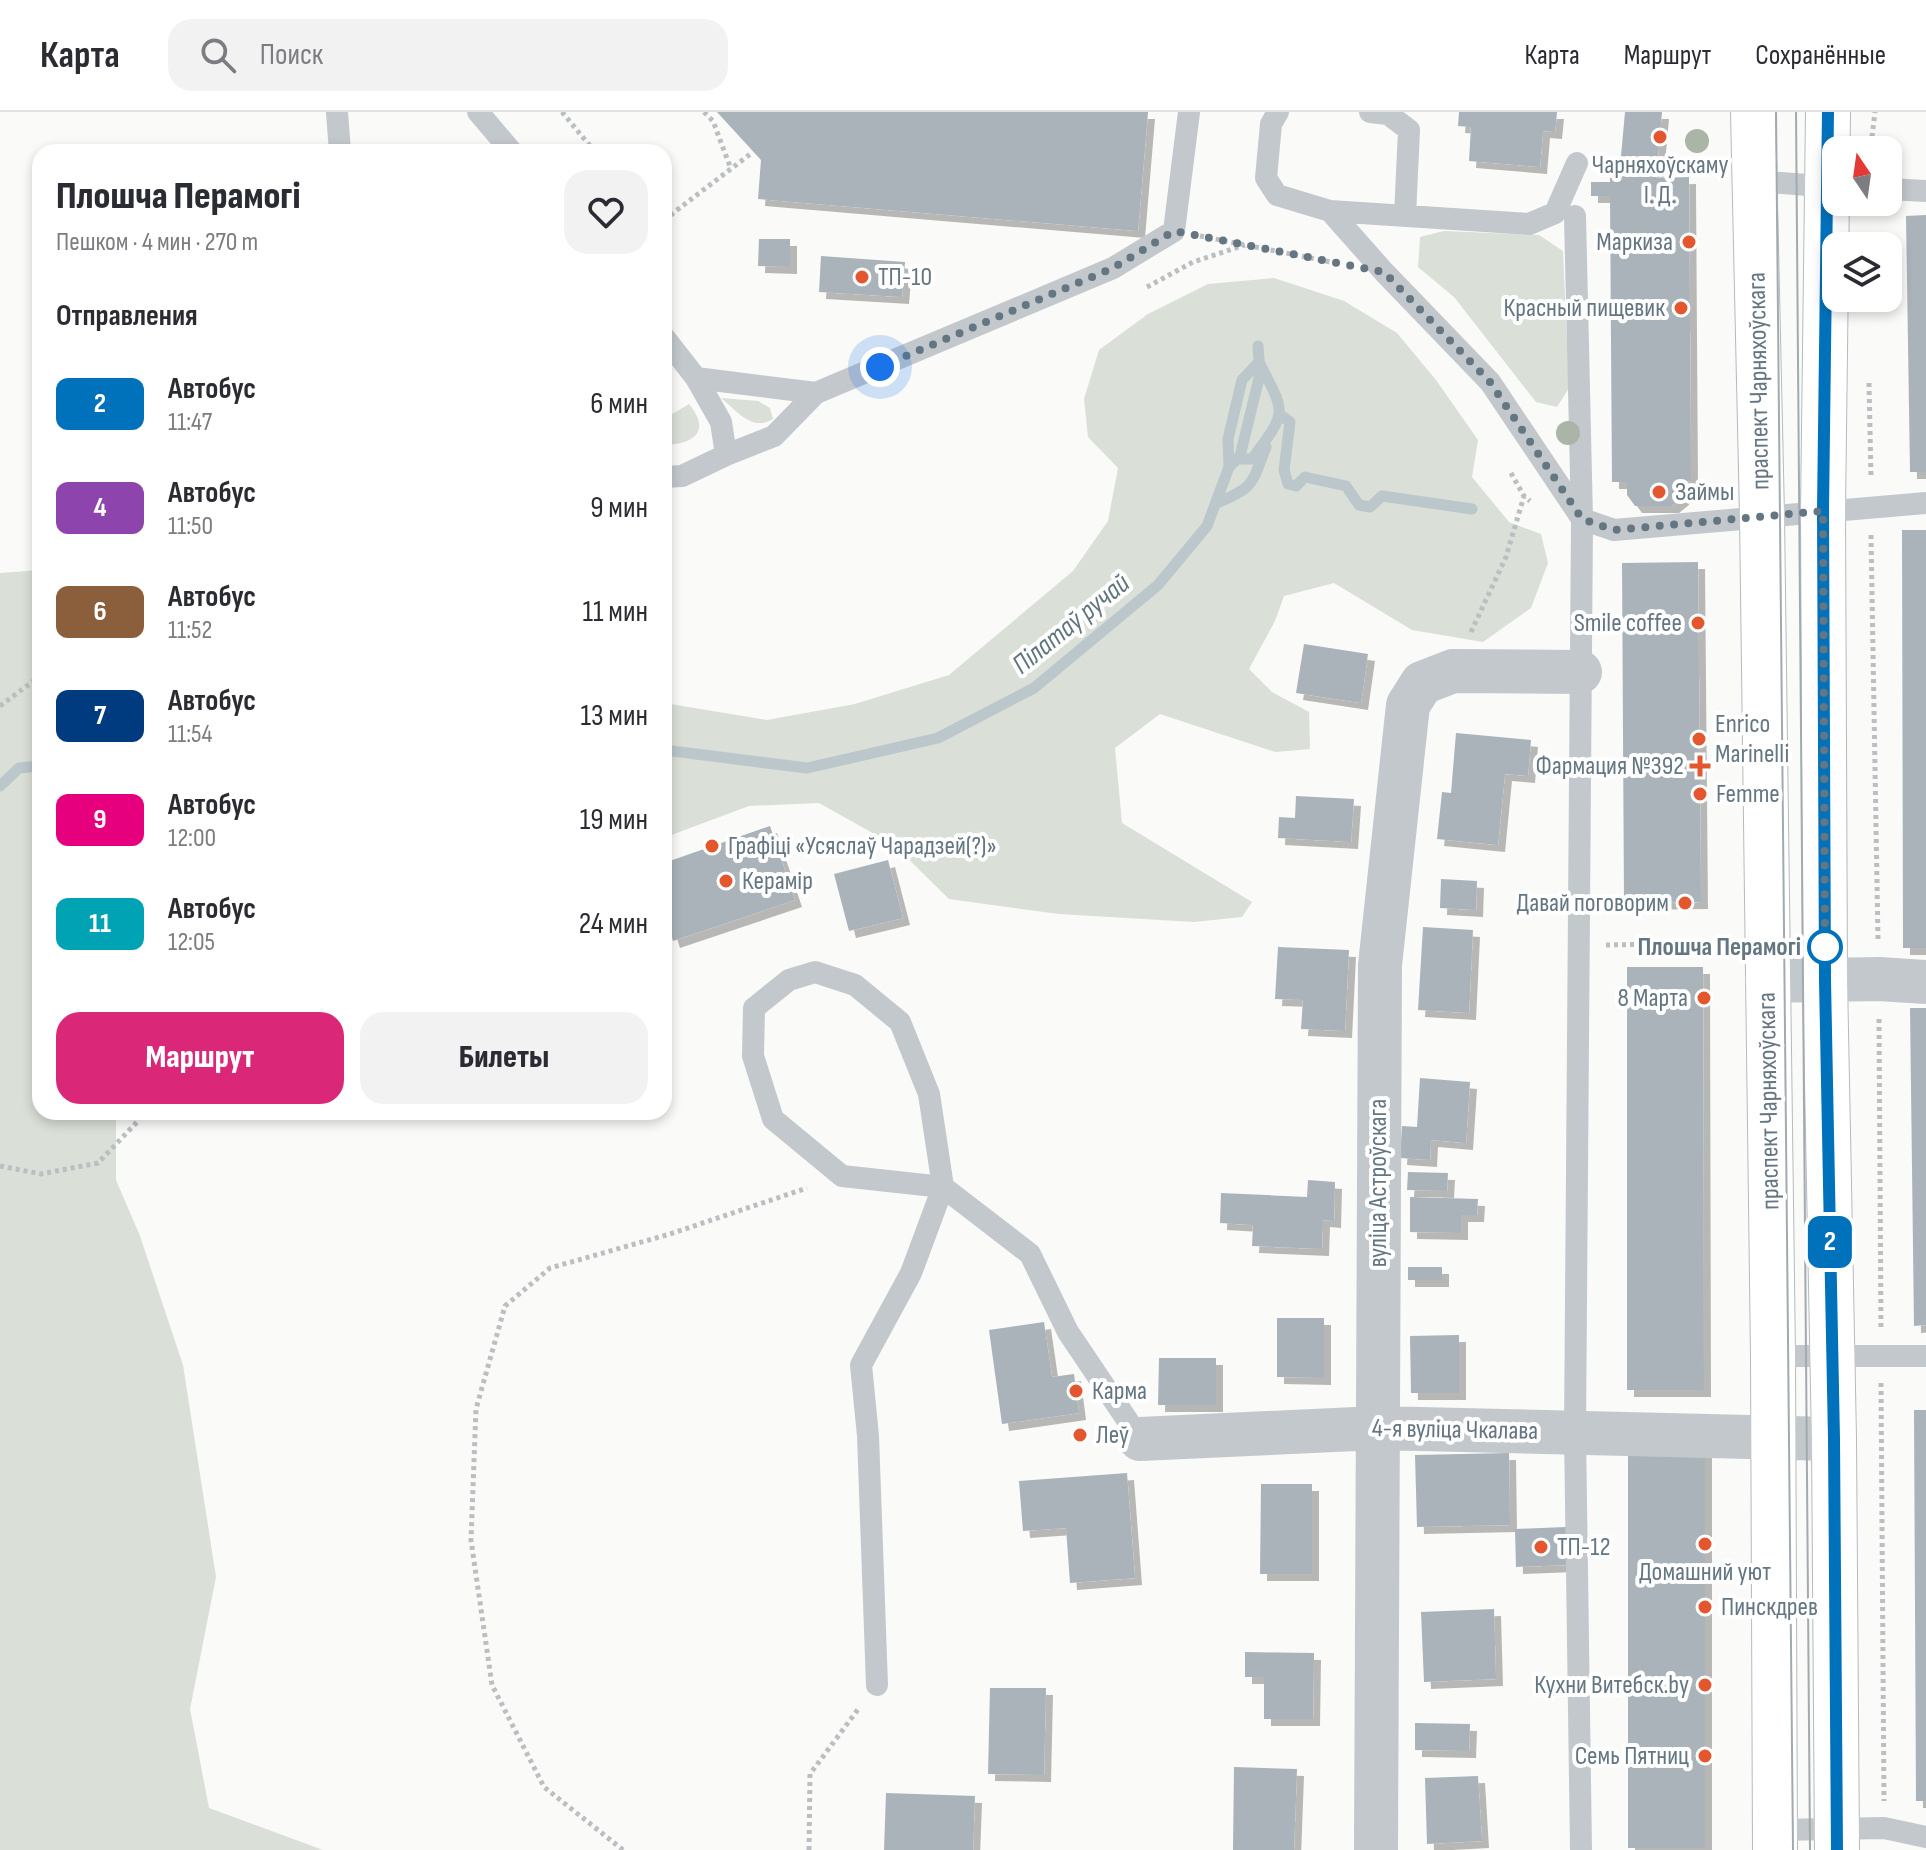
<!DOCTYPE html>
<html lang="ru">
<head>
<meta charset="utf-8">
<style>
	:root { --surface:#fff; --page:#f2f2f3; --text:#2b2b33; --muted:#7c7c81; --line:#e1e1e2; --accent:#db2777 }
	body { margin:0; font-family:"Sofia Sans Condensed",sans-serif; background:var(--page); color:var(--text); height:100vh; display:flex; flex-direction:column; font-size:30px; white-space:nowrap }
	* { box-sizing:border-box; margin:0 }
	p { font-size:26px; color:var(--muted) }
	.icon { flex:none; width:44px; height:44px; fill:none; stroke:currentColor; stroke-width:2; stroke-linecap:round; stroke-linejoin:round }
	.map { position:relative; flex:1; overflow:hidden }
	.drawer { position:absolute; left:32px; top:32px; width:640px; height:976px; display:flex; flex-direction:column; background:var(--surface); border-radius:24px; box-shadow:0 4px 12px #0003 }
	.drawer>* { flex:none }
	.badge { padding:0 16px; border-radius:12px; font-size:28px; line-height:52px }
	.needle { width:52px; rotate:347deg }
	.tools { position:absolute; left:1822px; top:24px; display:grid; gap:16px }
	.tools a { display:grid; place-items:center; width:80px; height:80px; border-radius:16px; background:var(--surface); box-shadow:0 4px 12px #0003; font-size:40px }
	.you { position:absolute; width:40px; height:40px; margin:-20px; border:6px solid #fff; border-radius:50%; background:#1a73e8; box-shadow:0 0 0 12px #1a73e833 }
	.map>.badge { position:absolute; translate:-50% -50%; box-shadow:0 0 0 4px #fff }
	h2 { padding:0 24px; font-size:30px; line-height:72px }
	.round { display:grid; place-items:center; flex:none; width:84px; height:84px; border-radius:24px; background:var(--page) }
	.headline { display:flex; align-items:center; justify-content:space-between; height:136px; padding:0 24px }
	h1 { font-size:38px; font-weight:800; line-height:60px }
	.cta { display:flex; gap:16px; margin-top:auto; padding:16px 24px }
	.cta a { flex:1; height:92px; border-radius:24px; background:var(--accent); color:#fff; font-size:32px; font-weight:800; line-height:92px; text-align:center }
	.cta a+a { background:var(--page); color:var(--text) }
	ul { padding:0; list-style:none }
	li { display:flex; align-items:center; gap:24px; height:104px; padding:0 24px }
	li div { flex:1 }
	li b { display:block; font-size:30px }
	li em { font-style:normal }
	li .badge { min-width:88px; font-weight:700; text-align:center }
	header { display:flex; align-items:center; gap:48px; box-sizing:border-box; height:112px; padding:0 40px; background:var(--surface); border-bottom:2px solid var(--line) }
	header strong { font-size:38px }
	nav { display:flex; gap:44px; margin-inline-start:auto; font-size:28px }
	.search { width:560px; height:72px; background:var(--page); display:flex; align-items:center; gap:20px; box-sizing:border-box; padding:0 28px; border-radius:24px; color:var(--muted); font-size:30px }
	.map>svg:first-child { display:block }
	.green { fill:#dadfd7 }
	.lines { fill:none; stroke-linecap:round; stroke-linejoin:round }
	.stream { stroke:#bbc7cb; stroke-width:11 }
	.building { fill:#aab3b9; filter:url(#shadow) }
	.primary-casing { stroke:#b5babe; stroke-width:46 }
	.path { stroke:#bbbfc2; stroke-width:5; stroke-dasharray:4 4; stroke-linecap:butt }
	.lane { stroke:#c3c8cc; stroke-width:22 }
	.street { stroke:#c3c8cc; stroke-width:44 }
	.primary { stroke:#fff; stroke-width:44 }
	.tram { stroke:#a2aab0; stroke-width:2 }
	.tree { fill:#aab4a7 }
	.line-casing { stroke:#fff; stroke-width:18 }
	.line { stroke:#0072bc; stroke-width:12 }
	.walk { stroke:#657683; stroke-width:8; stroke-dasharray:0 14.4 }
	.poi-dot { fill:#e4572e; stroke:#fff; stroke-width:3 }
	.stop-dot { fill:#fff; stroke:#0072bc; stroke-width:4 }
	.labels { text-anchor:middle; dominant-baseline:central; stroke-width:8; stroke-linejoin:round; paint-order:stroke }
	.poi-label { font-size:26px; fill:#657683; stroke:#fff; text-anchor:start }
	.street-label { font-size:26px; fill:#657683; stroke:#fff }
	.stop-label { font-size:26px; font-weight:bold; fill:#657683; stroke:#fff; text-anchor:end }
	.water-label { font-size:28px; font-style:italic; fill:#60757c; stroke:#fff }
</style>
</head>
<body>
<header>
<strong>Карта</strong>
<div class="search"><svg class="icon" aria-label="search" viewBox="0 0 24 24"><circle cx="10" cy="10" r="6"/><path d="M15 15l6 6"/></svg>Поиск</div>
<nav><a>Карта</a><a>Маршрут</a><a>Сохранённые</a></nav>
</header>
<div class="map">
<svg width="1926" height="1738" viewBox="0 0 1926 1738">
	<defs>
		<filter id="shadow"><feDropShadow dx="7" dy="7" stdDeviation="0" flood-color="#0004"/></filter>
	</defs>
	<rect width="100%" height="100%" fill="#fafaf8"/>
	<path class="green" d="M1444,119L1539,123L1563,139L1569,276L1557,295L1536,290L1454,185L1418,155L1420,125Z
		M1274,166L1344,189L1397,221L1436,268L1478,328L1472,365L1509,410L1541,422L1548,451L1531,496L1483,530L1412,518L1334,471L1284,484L1275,509L1249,557L1272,580L1309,600L1310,637L1275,640L1160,602L1115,636L1122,711L1252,790L1242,805L1194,810L1059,802L949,787L894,733L819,691L749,694L674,722L664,729V591L767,608L855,592L949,563L1073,459L1108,409L1118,356L1088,325L1084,287L1099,238L1148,202L1208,172Z
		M721,286L758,289L770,296L773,307C752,320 737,299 721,286Z
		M689,292C711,319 695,332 664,333V307Z
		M40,458V1000H116V1068L140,1124L183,1253L216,1465L190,1597L209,1696L323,1738H0V461Z"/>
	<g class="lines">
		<path class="stream" d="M1279,302L1290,310L1284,358L1288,372L1296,374L1305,365L1346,374L1359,393L1370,395L1382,384L1472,397
			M1229,355L1228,327L1242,268L1259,250C1286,303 1288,298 1252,347H1239
			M1217,391C1255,375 1251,373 1266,335
			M664,638L807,656L938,626L1034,576L1158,473L1207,414L1229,355L1240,344L1260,262L1258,234
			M0,674L19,656L40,654"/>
	</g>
	<path class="building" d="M717,0H1148L1138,119L758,87L761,48Z
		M1459,0H1557L1555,20L1543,19L1540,55L1469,49L1471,15L1458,14Z
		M1625,0H1662L1656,66L1689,65L1691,369L1682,370V386L1672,394H1635L1627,383V370H1612L1610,84H1591V70H1610V66H1619Z
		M1926,103V360H1910L1906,104Z
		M759,127H790V155L758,154Z
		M821,144L905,150L902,185L819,180Z
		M1902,418H1926V836H1903Z
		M1698,450L1701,790L1624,791L1622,451Z
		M1304,532L1368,542L1361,591L1296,581Z
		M1456,621L1531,628L1528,664L1505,662L1498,733L1437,727L1442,680L1451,681Z
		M1296,684L1354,687L1351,730L1278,726L1279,705L1295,706Z
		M770,714L795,788L673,829L664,801V751Z
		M888,748L903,806L849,819L834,762Z
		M1441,767L1477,769L1476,798L1440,796Z
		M1423,815L1473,818L1469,901L1418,898Z
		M1278,835L1349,838L1345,919L1301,917L1303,888L1275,887Z
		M1627,855H1703L1704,1278H1627Z
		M1910,896H1926V1213L1914,1214Z
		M1420,966L1470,970L1466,1031L1431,1028L1430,1048L1400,1046L1402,1014L1417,1015Z
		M1408,1060L1448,1061L1447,1079L1407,1078Z
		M1308,1068L1335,1070L1334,1109L1323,1108L1322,1137L1252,1134L1253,1113L1220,1111L1221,1081L1307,1085Z
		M1410,1085L1478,1087L1477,1103H1461V1121L1410,1120Z
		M1408,1155H1442V1168H1408Z
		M1277,1206H1324V1266L1277,1265Z
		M1044,1210L1052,1265L1074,1262L1079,1301L1002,1312L989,1218Z
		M1459,1223V1281H1411L1410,1224Z
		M1159,1246H1216V1293H1158Z
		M1914,1298H1926V1689H1916Z
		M1628,1338H1705V1736H1628Z
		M1509,1341L1510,1413L1417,1415L1415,1343Z
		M1127,1361L1135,1466L1070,1471L1066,1416L1023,1419L1019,1369Z
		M1261,1372H1312V1462H1260Z
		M1566,1415L1568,1453L1516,1455L1515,1417Z
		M1494,1497L1496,1567L1424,1570L1421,1500Z
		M1245,1540L1314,1541L1313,1607H1264V1565H1245Z
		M990,1576H1046L1044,1663L988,1662Z
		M1415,1611L1470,1612L1469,1639L1415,1638Z
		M1234,1655L1297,1657L1294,1738H1233Z
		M1478,1664L1482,1729L1427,1732L1425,1666Z
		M886,1681L975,1684L973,1738H884Z"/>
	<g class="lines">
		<g class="primary-casing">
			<path id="primary" d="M1753,0L1762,403L1773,1244L1775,1738
				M1828,0L1823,399L1825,868L1834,1327L1837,1738"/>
		</g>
		<path class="path" d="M562,0L595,40
			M704,0L713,9L731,57
			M1872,25L1875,0
			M1604,49L1621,48
			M1658,49L1716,51
			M664,108L753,40
			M1200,124L1336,151
			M1147,175L1193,150L1245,133
			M1869,271L1871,365
			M1511,361L1524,384L1530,389
			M1871,423L1878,829
			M1471,520L1506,445L1524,384
			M0,594L40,564
			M1606,833L1725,831
			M1879,907L1881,1217
			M0,1054L41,1062L98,1051L137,1010
			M1881,1271L1884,1689
			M623,1738L544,1675L492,1573L471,1428L476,1297L505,1194L550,1156L670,1122L807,1076
			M809,1738L810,1662L859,1596"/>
		<path class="lane" d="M337,0L340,40
			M478,0L512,40
			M1278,0L1271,12L1266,66L1277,83L1330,99L1529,112L1555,101L1577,51
			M1370,0L1388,2L1409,18L1405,104
			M1754,69L1835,75
			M1888,77L1926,79
			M1330,99L1384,160L1490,270L1582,407L1614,418L1926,391
			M1575,104L1582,407L1575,1320L1581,1738
			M664,225L696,266L721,310L726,343L682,364L664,365
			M696,266L816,281
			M726,343L774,324L816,281L1113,156L1174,119L1189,0
			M1773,1244H1926
			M877,1573L868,1324L861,1253L911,1161L943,1075L929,982L900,910L855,873L815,860L789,868L754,896L753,944L773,1007L842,1064L943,1075L1030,1142L1068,1220L1140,1327
			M1775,1718L1884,1716L1926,1725"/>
		<path class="street" d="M1767,869L1879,867L1926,870
			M1140,1327L1377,1316L1834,1327
			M1376,1738L1380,853L1408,593L1422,571L1453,559L1580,560"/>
		<use href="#primary" class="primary"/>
		<path class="tram" d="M1776,0L1793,1738
			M1796,0L1810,1738"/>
	</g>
	<g class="tree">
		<circle cx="1697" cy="29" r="12"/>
		<circle cx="1568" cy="321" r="12"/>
	</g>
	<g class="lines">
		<g class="line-casing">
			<path id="line" d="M1828,0L1823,399L1825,868L1834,1327L1837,1738"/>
		</g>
		<use href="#line" class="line"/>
		<path class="walk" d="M880,255L1113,156L1174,119L1384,160L1490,270L1582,407L1614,418L1823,399L1825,839V835"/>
	</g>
	<g class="poi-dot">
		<circle cx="1660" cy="25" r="8"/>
		<circle cx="1689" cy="130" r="8"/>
		<circle cx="862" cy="165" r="8"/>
		<circle cx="1681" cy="196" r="8"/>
		<circle cx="1659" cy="380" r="8"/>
		<circle cx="1698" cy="511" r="8"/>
		<circle cx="1699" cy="627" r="8"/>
		<path d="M1696 642h8v8h8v8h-8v8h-8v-8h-8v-8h8z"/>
		<circle cx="1700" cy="682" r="8"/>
		<circle cx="712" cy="734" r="8"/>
		<circle cx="726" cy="769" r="8"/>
		<circle cx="1685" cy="791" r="8"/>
		<circle cx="1704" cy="886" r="8"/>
		<circle cx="1076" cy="1279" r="8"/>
		<circle cx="1080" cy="1323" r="8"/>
		<circle cx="1705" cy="1432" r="8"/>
		<circle cx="1541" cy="1435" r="8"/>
		<circle cx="1705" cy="1495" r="8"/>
		<circle cx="1705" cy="1573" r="8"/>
		<circle cx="1705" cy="1644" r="8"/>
	</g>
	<circle class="stop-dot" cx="1825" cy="835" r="16"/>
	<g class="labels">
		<g class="poi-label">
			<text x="1660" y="53" text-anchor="middle">Чарняхоўскаму<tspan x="1660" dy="30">І. Д.</tspan></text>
			<text x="1673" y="130" text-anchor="end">Маркиза</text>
			<text x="878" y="165">ТП-10</text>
			<text x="1665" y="196" text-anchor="end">Красный пищевик</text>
			<text x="1675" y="380">Займы</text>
			<text x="1682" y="511" text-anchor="end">Smile coffee</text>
			<text x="1715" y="612">Enrico<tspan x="1715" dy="30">Marinelli</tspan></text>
			<text x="1684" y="654" text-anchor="end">Фармация №392</text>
			<text x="1716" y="682">Femme</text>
			<text x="728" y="734">Графіці «Усяслаў Чарадзей(?)»</text>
			<text x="742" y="769">Керамір</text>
			<text x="1669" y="791" text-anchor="end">Давай поговорим</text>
			<text x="1688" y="886" text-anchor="end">8 Марта</text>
			<text x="1092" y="1279">Карма</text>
			<text x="1096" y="1323">Леў</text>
			<text x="1557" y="1435">ТП-12</text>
			<text x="1705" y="1460" text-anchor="middle">Домашний уют</text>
			<text x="1721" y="1495">Пинскдрев</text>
			<text x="1689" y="1573" text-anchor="end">Кухни Витебск.by</text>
			<text x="1689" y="1644" text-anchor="end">Семь Пятниц</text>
		</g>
		<g class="street-label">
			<text transform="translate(1759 269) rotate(-91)">праспект Чарняхоўскага</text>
			<text transform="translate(1769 989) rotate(-91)">праспект Чарняхоўскага</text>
			<text transform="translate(1378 1071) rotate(-90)">вуліца Астроўскага</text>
			<text transform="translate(1455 1318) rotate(1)">4-я вуліца Чкалава</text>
		</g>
		<g class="stop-label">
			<text x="1801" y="835">Плошча Перамогі</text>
		</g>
		<g class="water-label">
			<text transform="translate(1071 512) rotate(-39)">Пілатаў ручай</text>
		</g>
	</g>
</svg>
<div class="tools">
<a><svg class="needle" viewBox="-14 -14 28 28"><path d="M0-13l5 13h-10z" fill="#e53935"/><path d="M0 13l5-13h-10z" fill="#7c7c81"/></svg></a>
<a><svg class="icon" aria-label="layers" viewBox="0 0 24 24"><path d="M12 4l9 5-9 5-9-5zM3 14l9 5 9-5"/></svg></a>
</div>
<div class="you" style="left:880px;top:255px"></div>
<b class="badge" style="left:1830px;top:1130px;background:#0072bc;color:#fff">2</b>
<section class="drawer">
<div class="headline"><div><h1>Плошча Перамогі</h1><p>Пешком · 4 мин · 270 m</p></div><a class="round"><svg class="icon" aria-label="heart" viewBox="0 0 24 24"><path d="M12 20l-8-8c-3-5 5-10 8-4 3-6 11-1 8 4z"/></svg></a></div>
<h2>Отправления</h2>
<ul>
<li><span class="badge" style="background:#0072bc;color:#fff">2</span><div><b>Автобус</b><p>11:47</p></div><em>6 мин</em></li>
<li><span class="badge" style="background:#8e44ad;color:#fff">4</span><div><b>Автобус</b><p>11:50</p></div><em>9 мин</em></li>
<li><span class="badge" style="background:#8b5e3c;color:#fff">6</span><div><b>Автобус</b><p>11:52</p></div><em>11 мин</em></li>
<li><span class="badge" style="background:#003b80;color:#fff">7</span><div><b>Автобус</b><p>11:54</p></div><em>13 мин</em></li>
<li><span class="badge" style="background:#e6007e;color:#fff">9</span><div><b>Автобус</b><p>12:00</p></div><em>19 мин</em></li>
<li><span class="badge" style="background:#00a3b4;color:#fff">11</span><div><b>Автобус</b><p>12:05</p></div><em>24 мин</em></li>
</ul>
<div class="cta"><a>Маршрут</a><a>Билеты</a></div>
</section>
</div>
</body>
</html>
